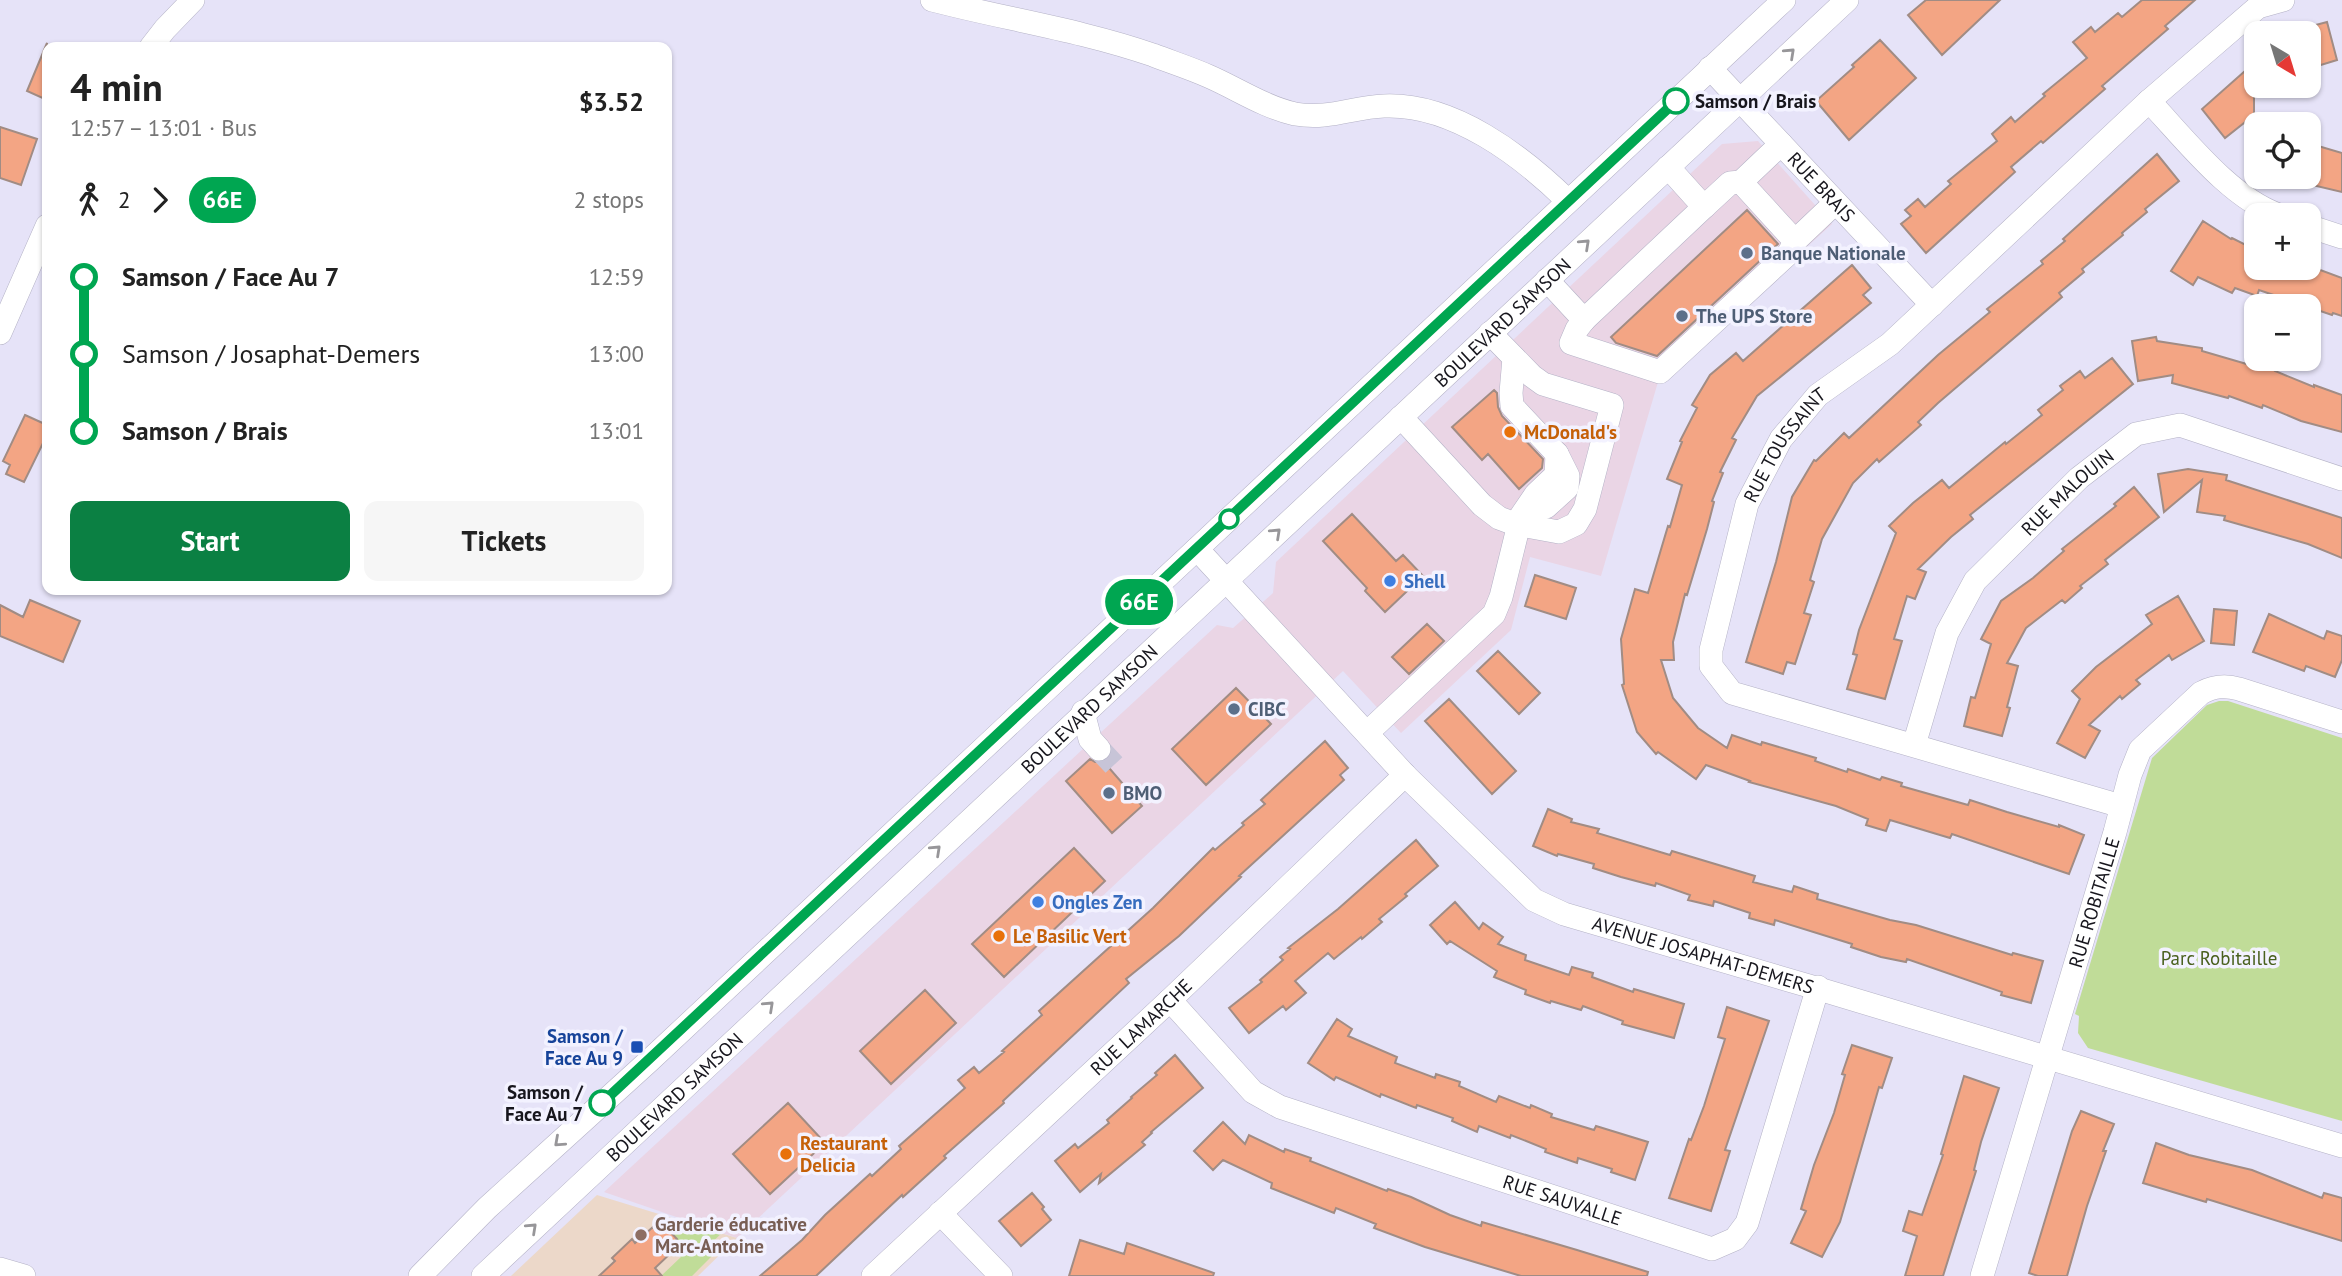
<!DOCTYPE html>
<html lang="en">
<head>
<meta charset="utf-8">
<style>
	:root { --surface:#fff; --page:#f6f6f6; --text:#222; --muted:#767676; --accent:#0b8043 }
	body { margin:0; font-family:"PT Sans",sans-serif; background:var(--page); color:var(--text); height:100vh; display:flex; flex-direction:column; font-size:26px; white-space:nowrap }
	* { box-sizing:border-box; margin:0 }
	p { font-size:23px; color:var(--muted) }
	.icon { flex:none; width:38px; height:38px; fill:none; stroke:currentColor; stroke-width:2; stroke-linecap:round; stroke-linejoin:round }
	.map { position:relative; flex:1; overflow:hidden }
	.sheet { position:absolute; left:42px; top:42px; width:630px; height:553px; display:flex; flex-direction:column; background:var(--surface); border-radius:14px; box-shadow:0 2px 5px #0004 }
	.sheet>* { flex:none }
	.badge { padding:0 14px; border-radius:23px; font-size:24px; line-height:46px }
	.needle { width:46px; rotate:142deg }
	.controls { position:absolute; left:2244px; top:21px; display:grid; gap:14px }
	.controls a { display:grid; place-items:center; width:77px; height:77px; border-radius:14px; background:var(--surface); box-shadow:0 2px 5px #0004; font-size:35px }
	.map>.badge { position:absolute; translate:-50% -50%; box-shadow:0 0 0 4px #fff }
	.legs { display:flex; align-items:center; gap:10px; height:77px; padding:0 28px; font-size:23px }
	.legs p { margin-inline-start:auto }
	.head { display:flex; align-items:center; justify-content:space-between; height:119px; padding:0 28px }
	h1 { font-size:38px; font-weight:800; line-height:52px }
	.action { display:flex; gap:14px; margin-top:auto; padding:14px 28px }
	.action a { flex:1; height:80px; border-radius:14px; background:var(--accent); color:#fff; font-size:28px; font-weight:800; line-height:80px; text-align:center }
	.action a+a { background:var(--page); color:var(--text) }
	ul { padding:0 28px; list-style:none }
	li { display:flex; align-items:center; gap:24px; height:77px; font-size:26px }
	li i { display:grid; place-items:center; width:10px; height:100%; margin:0 9px; background:currentColor }
	li i::after { content:''; width:18px; height:18px; margin:-9px; border:5px solid; border-radius:50%; background:var(--surface) }
	li p { margin-inline-start:auto }
	li:first-child i { background:linear-gradient(#0000 50%,currentColor 0) }
	li:last-child i { background:linear-gradient(currentColor 50%,#0000 0) }
	.map>svg:first-child { display:block }
	.commercial { fill:#ead5e5 }
	.education { fill:#ecd8c9 }
	.green { fill:#c0dc98 }
	.building { fill:#f3a584; stroke:#a18c84; stroke-width:2 }
	.lines { fill:none; stroke-linecap:round; stroke-linejoin:round }
	.minor-tunnel { stroke:#c7c4d7; stroke-width:23; stroke-dasharray:23 11; stroke-linecap:butt }
	.minor-casing { stroke:#b4b2c6; stroke-width:24 }
	.minor { stroke:#fff; stroke-width:23 }
	.oneway { stroke:#979699 }
	.line-1-casing { stroke:#fff; stroke-width:16 }
	.line-1 { stroke:#00a651; stroke-width:10 }
	.stop-1-dot { fill:#fff; stroke:#00a651; stroke-width:3.5 }
	.service-dot { fill:#5c6f8a; stroke:#f3f2ff; stroke-width:2.5 }
	.food-dot { fill:#e8710a; stroke:#f3f2ff; stroke-width:2.5 }
	.shop-dot { fill:#3f7fe0; stroke:#f3f2ff; stroke-width:2.5 }
	.transit-dot { fill:#1a4fb4; stroke:#f3f2ff; stroke-width:2.5 }
	.education-dot { fill:#8d6e63; stroke:#f3f2ff; stroke-width:2.5 }
	.labels { text-anchor:middle; dominant-baseline:central; stroke-width:7; stroke-linejoin:round; paint-order:stroke }
	.stop-label { font-size:19px; font-weight:bold; fill:#17161d; stroke:#f3f2ff; text-anchor:start }
	.street-label { font-size:19px; fill:#17161d; stroke:#f3f2ff }
	.service-label { font-size:19px; font-weight:bold; fill:#4e5e75; stroke:#f3f2ff; text-anchor:start }
	.food-label { font-size:19px; font-weight:bold; fill:#c56008; stroke:#f3f2ff; text-anchor:start }
	.shop-label { font-size:19px; font-weight:bold; fill:#366cbe; stroke:#f3f2ff; text-anchor:start }
	.park-label { font-size:19px; fill:#49601e; stroke:#f3f2ff }
	.transit-label { font-size:19px; font-weight:bold; fill:#164399; stroke:#f3f2ff; text-anchor:end }
	.education-label { font-size:19px; font-weight:bold; fill:#785e54; stroke:#f3f2ff; text-anchor:start }
</style>
</head>
<body>
<div class="map">
<svg width="2342" height="1276" viewBox="0 0 2342 1276">
	<rect width="100%" height="100%" fill="#e6e3f8"/>
	<path class="commercial" d="M1758,141L1832,224L1658,382L1601,576L1530,557L1511,630L1401,733L1343,671L737,1238L604,1192L1217,625L1233,628L1273,593L1276,562L1722,144Z"/>
	<path class="education" d="M597,1195L737,1238L698,1276H511Z"/>
	<path class="green" d="M2219,701H2228L2342,738V1121L2088,1048L2078,1033L2079,1016L2075,1014L2152,758L2207,705Z
		M676,1219L722,1233L709,1245L716,1252L692,1276H661L681,1257L670,1246L677,1239L667,1228Z"/>
	<path class="building" d="M1926,0H2000L1942,55L1908,15Z
		M2142,0H2195L2165,26L2168,29L2102,86L2105,89L2043,143L2041,141L2011,167L2015,172L1926,253L1901,224L1911,216L1905,210L1918,199L1925,207L1951,184L1948,181L1997,141L1992,134L2011,117L2015,122L2045,96L2043,94L2087,58L2073,42L2091,27L2095,32L2118,13L2122,17Z
		M2327,22L2337,60L2308,69V27Z
		M1880,40L1916,78L1849,140L1816,101L1854,67L1852,65Z
		M47,43V100L27,91Z
		M2254,63V115L2225,138L2202,109Z
		M0,127L37,139L21,185L0,178Z
		M2308,143L2342,153V192L2308,184Z
		M2157,154L2179,181L2145,209L2147,212L2122,233L2123,235L2082,269L2084,272L2059,293L2062,297L1938,403L1918,422L1921,425L1879,462L1877,459L1853,483L1822,539L1810,580L1814,582L1804,613L1811,615L1795,664L1787,662L1783,674L1746,662L1776,562L1792,497L1814,460L1816,461L1844,433L1849,438L1938,355L1990,312L1987,309L2043,264L2041,261L2065,241L2063,239Z
		M1747,210L1778,244L1657,356L1616,343L1611,337Z
		M2203,221L2231,239L2232,238L2256,250V268H2315L2342,278V316L2333,313L2332,315L2259,290L2257,296L2235,288L2232,293L2198,277L2193,285L2171,271Z
		M1852,265L1871,288L1863,295L1871,303L1757,396L1732,438L1736,440L1720,472L1723,473L1712,501L1714,502L1707,529L1687,595L1685,594L1673,642L1674,660H1661L1673,698L1698,728L1727,748L1732,735L1761,745L1762,742L1816,758L1815,761L1847,772L1848,769L1880,780L1882,777L1902,783L1901,786L1968,805L1970,800L2007,812L2059,827V825L2084,835L2069,874L1952,834L1950,838L1890,820L1886,831L1866,825L1868,819L1836,806L1749,782L1750,781L1706,765L1696,779L1658,752L1656,754L1637,732L1622,685L1624,684L1621,639L1635,589L1648,593L1668,526L1670,527L1682,485L1667,479L1682,442L1680,441L1697,408L1692,405L1710,375L1736,353L1743,361Z
		M2156,337L2157,341L2202,348V351L2250,365L2254,354L2256,359H2268L2278,362L2275,371L2314,387V385L2342,395V432L2301,421L2263,405L2262,408L2229,396L2228,398L2172,383L2173,375L2138,381L2132,341Z
		M2112,358L2133,384L1970,515L1973,519L1951,537L1918,569L1926,572L1915,599L1907,596L1894,639L1902,641L1885,699L1847,689L1857,655L1853,654L1859,630L1896,533L1889,526L1913,503L1942,480L1949,488L2005,442L2006,444L2042,415L2038,410L2063,390L2060,386L2080,371L2085,378Z
		M1494,390L1497,393L1498,407L1502,416L1543,459L1542,468L1519,489L1488,454L1482,460L1452,427Z
		M25,415L47,425V435L24,482L6,474L10,465L3,461Z
		M2188,469L2227,475L2226,480L2342,518V558L2308,544L2224,520L2225,516L2197,512L2202,480L2164,512L2158,474Z
		M2134,487L2159,517L2105,560L2108,564L2080,586L2082,588L2065,603L2062,600L2026,628L2007,663L2018,666L2007,707L2010,708L2002,736L1964,726L1971,697L1975,698L1991,644L1981,639L2001,601L2033,578L2064,551L2062,549L2116,506L2114,504Z
		M1352,514L1396,561L1403,555L1423,576L1385,612L1365,591L1367,588L1323,541Z
		M1535,575L1576,588L1566,619L1525,606Z
		M2178,596L2204,641L2172,660L2169,655L2136,680L2140,684L2122,699L2120,696L2089,725L2100,731L2085,758L2057,743L2080,699L2072,691L2096,667L2152,624L2146,615Z
		M30,600L80,621L63,662L0,636V605L23,617Z
		M2214,609L2237,611L2234,645L2211,643Z
		M2269,614L2324,639L2327,631L2342,636V660L2335,677L2306,666L2304,671L2253,652Z
		M1427,624L1444,641L1409,674L1392,657Z
		M1498,651L1540,693L1519,714L1477,671Z
		M1236,688L1271,724L1206,785L1172,749Z
		M1449,699L1516,771L1492,794L1425,721Z
		M1325,741L1348,768L1340,775L1344,780L1239,876L1241,877L1179,936L1126,979L1129,983L1003,1101L1004,1103L944,1156L946,1158L903,1197L902,1195L816,1276H760L802,1240L825,1215L870,1174L872,1176L901,1149L899,1146L965,1088L958,1080L974,1067L979,1073L1004,1052L1002,1051L1042,1015L1039,1011L1153,908L1213,848L1215,850L1244,825L1242,823L1265,804L1261,800Z
		M1090,759L1095,762H1104L1142,806L1112,833L1066,781Z
		M1548,809L1572,819L1571,822L1599,829L1597,833L1670,855L1672,851L1755,876L1753,882L1792,892L1794,886L1818,894L1817,899L1890,920L1916,925L2012,955L2013,953L2043,961L2031,1003L2001,995L2002,992L1907,959L1906,962L1881,957L1851,947L1852,944L1775,920L1774,925L1749,918L1750,913L1714,901L1713,906L1688,900L1690,895L1656,883L1655,886L1621,877L1593,868L1594,864L1558,854L1557,856L1533,846Z
		M1416,840L1438,866L1405,894L1407,896L1379,919L1382,922L1362,939L1361,937L1334,959L1328,953L1295,981L1306,993L1286,1010L1283,1006L1249,1033L1229,1008L1262,982L1260,980L1283,960L1280,957L1290,949L1288,948L1338,909Z
		M1074,848L1105,881L1004,977L972,944Z
		M1455,902L1479,929L1483,923L1503,937L1498,944L1526,955L1525,960L1569,975L1572,967L1593,973L1592,977L1633,992L1634,989L1684,1004L1674,1038L1622,1024L1623,1021L1583,1006L1581,1010L1551,1001L1550,1003L1525,994L1526,990L1494,977L1497,971L1450,941L1447,944L1430,925Z
		M925,990L956,1023L891,1084L860,1051Z
		M1727,1007L1769,1021L1725,1150L1730,1151L1711,1211L1669,1198L1689,1139L1691,1140L1704,1106L1725,1039L1718,1037Z
		M1337,1019L1352,1029L1348,1036L1397,1057L1395,1063L1435,1078L1436,1074L1460,1082L1459,1086L1496,1102L1499,1096L1530,1108L1531,1105L1552,1114L1551,1117L1594,1130L1596,1126L1648,1142L1635,1180L1611,1172L1612,1169L1578,1158L1577,1163L1545,1152L1546,1149L1511,1135L1510,1138L1479,1126L1477,1132L1452,1121L1453,1118L1417,1105L1416,1108L1381,1094L1380,1097L1336,1077L1334,1080L1308,1063Z
		M1852,1045L1892,1058L1882,1088L1879,1087L1840,1222L1822,1257L1791,1243L1806,1211L1801,1209L1814,1165L1834,1113L1845,1075L1842,1074Z
		M1175,1055L1203,1088L1151,1132L1152,1133L1142,1142L1145,1145L1099,1183L1101,1174L1080,1192L1055,1161L1075,1144L1078,1148L1109,1123L1107,1120L1132,1098L1131,1097L1157,1075L1155,1073Z
		M1964,1076L1999,1088L1981,1142L1974,1170L1976,1171L1943,1276H1905L1917,1236L1903,1231L1909,1211L1922,1215L1943,1155L1941,1154Z
		M788,1103L825,1143L770,1194L733,1154Z
		M2081,1111L2114,1124L2103,1151H2106L2087,1206L2067,1276H2038L2029,1273L2072,1131Z
		M1223,1122L1245,1144L1249,1135L1284,1152L1285,1149L1311,1158L1310,1161L1387,1191L1388,1189L1411,1197L1450,1215L1481,1226L1482,1222L1577,1250L1648,1272L1647,1276H1521L1425,1247L1374,1228L1376,1224L1336,1208L1334,1213L1271,1188L1272,1183L1223,1160L1213,1170L1194,1151Z
		M2156,1143L2189,1155L2252,1170L2322,1198L2324,1193L2342,1198V1241L2207,1199L2206,1202L2143,1183Z
		M1032,1193L1044,1207L1042,1209L1051,1220L1021,1246L999,1221Z
		M665,1226L677,1239L670,1246L674,1250L655,1268L662,1276H599L615,1261L612,1258L632,1239L635,1243L653,1227L658,1233Z
		M1080,1240L1124,1254L1127,1243L1214,1273L1213,1276H1069Z"/>
	<g class="lines">
		<path class="minor-tunnel" d="M1099,749L1114,765"/>
		<g class="minor-casing">
			<g id="minor">
				<path d="M932,0C1005,19 1081,30 1153,55C1171,62 1190,68 1208,76C1236,88 1264,107 1295,114C1329,120 1353,107 1384,106C1453,103 1522,156 1568,201"/>
				<path d="M151,47L165,29L193,0"/>
				<path id="s1" d="M1710,68L1932,305"/>
				<path d="M2149,101C2185,139 2230,198 2279,215"/>
				<path d="M1741,182L1795,241L1835,203"/>
				<path d="M1704,207L1730,183L1741,182L1781,144"/>
				<path d="M2308,226L2342,237"/>
				<path d="M1547,280L1584,320L1704,207L1668,167"/>
				<path d="M1584,320L1577,329L1571,343L1660,372L1789,253L1795,241"/>
				<path d="M0,333L47,226"/>
				<path d="M1514,358L1511,393L1512,406L1557,454L1568,476L1567,488L1546,507L1525,513"/>
				<path d="M1401,417L1482,505L1499,518L1515,524L1559,532L1576,524L1585,509L1612,405L1543,384L1532,376L1490,333"/>
				<path id="s2" d="M1197,549L1405,775L1534,900L1564,914C1824,989 2082,1069 2342,1146"/>
				<path d="M1083,712L1090,739L1099,749"/>
				<path d="M1367,733L1494,614L1501,597L1521,516L1536,494L1556,475L1557,454"/>
				<path id="s3" d="M1914,745L1947,633L1975,581L2079,478L2136,434L2180,425L2342,479"/>
				<path id="s4" d="M2121,806L1732,693L1711,666V650L1747,504L1781,439L1818,395L1890,344L2149,101L2258,7L2283,0"/>
				<path id="s5" d="M1170,1000L1253,1092L1280,1107L1712,1249L1735,1239L1747,1223L1818,987"/>
				<path d="M940,1213L1001,1276"/>
				<path d="M0,1269L24,1276"/>
				<path d="M420,1276L487,1208L649,1061L1784,0"/>
				<path id="s6" d="M483,1276L1847,0"/>
				<path id="s7" d="M873,1276L1170,1000L1405,775"/>
				<path id="s8" d="M1982,1276L2115,832L2130,775L2140,750L2201,693C2214,686 2225,685 2239,689L2342,722"/>
			</g>
		</g>
		<use href="#minor" class="minor"/>
	</g>
	<defs><path id="oneway-chevron" d="M-2-3.5L2.5 0L-2 3.5" fill="none" stroke-width="1.6" stroke-linecap="round" stroke-linejoin="round" transform="scale(1.75)"/></defs>
	<g class="oneway">
		<use href="#oneway-chevron" transform="translate(1790 53) rotate(-43)"/>
		<use href="#oneway-chevron" transform="translate(1585 244) rotate(-43)"/>
		<use href="#oneway-chevron" transform="translate(1276 533) rotate(-43)"/>
		<use href="#oneway-chevron" transform="translate(936 850) rotate(-43)"/>
		<use href="#oneway-chevron" transform="translate(769 1006) rotate(-43)"/>
		<use href="#oneway-chevron" transform="translate(559 1142) rotate(138)"/>
		<use href="#oneway-chevron" transform="translate(532 1228) rotate(-43)"/>
	</g>
	<g class="lines">
		<g class="line-1-casing">
			<path id="line-1" d="M602,1103L1676,101"/>
		</g>
		<use href="#line-1" class="line-1"/>
	</g>
	<g class="stop-1-dot">
		<circle cx="1676" cy="101" r="12"/>
		<circle cx="1229" cy="519" r="9"/>
		<circle cx="602" cy="1103" r="12"/>
	</g>
	<g class="service-dot">
		<circle cx="1747" cy="253" r="7"/>
		<circle cx="1682" cy="316" r="7"/>
		<circle cx="1234" cy="709" r="7"/>
		<circle cx="1109" cy="793" r="7"/>
	</g>
	<g class="food-dot">
		<circle cx="1510" cy="432" r="7"/>
		<circle cx="999" cy="936" r="7"/>
		<circle cx="786" cy="1154" r="7"/>
	</g>
	<g class="shop-dot">
		<circle cx="1390" cy="581" r="7"/>
		<circle cx="1038" cy="902" r="7"/>
	</g>
	<rect class="transit-dot" x="630" y="1040" width="14" height="14" rx="3.5"/>
	<circle class="education-dot" cx="641" cy="1235" r="7"/>
	<g class="labels">
		<g class="stop-label">
			<text x="1695" y="101">Samson / Brais</text>
			<text x="583" y="1092" text-anchor="end">Samson /<tspan x="583" dy="22">Face Au 7</tspan></text>
		</g>
		<g class="street-label">
			<text stroke="none"><textPath href="#s1" startOffset="163">RUE BRAIS</textPath></text>
			<text stroke="none"><textPath href="#s6" startOffset="1396">BOULEVARD SAMSON</textPath></text>
			<text stroke="none"><textPath href="#s4" startOffset="676">RUE TOUSSAINT</textPath></text>
			<text stroke="none"><textPath href="#s3" startOffset="304">RUE MALOUIN</textPath></text>
			<text stroke="none"><textPath href="#s6" startOffset="830">BOULEVARD SAMSON</textPath></text>
			<text stroke="none"><textPath href="#s8" startOffset="390">RUE ROBITAILLE</textPath></text>
			<text stroke="none"><textPath href="#s2" startOffset="665">AVENUE JOSAPHAT-DEMERS</textPath></text>
			<text stroke="none"><textPath href="#s7" startOffset="366">RUE LAMARCHE</textPath></text>
			<text stroke="none"><textPath href="#s6" startOffset="262">BOULEVARD SAMSON</textPath></text>
			<text stroke="none"><textPath href="#s5" startOffset="452">RUE SAUVALLE</textPath></text>
		</g>
		<g class="service-label">
			<text x="1761" y="253">Banque Nationale</text>
			<text x="1696" y="316">The UPS Store</text>
			<text x="1248" y="709">CIBC</text>
			<text x="1123" y="793">BMO</text>
		</g>
		<g class="food-label">
			<text x="1524" y="432">McDonald's</text>
			<text x="1013" y="936">Le Basilic Vert</text>
			<text x="800" y="1143">Restaurant<tspan x="800" dy="22">Delicia</tspan></text>
		</g>
		<g class="shop-label">
			<text x="1404" y="581">Shell</text>
			<text x="1052" y="902">Ongles Zen</text>
		</g>
		<g class="park-label">
			<text x="2219" y="958">Parc Robitaille</text>
		</g>
		<g class="transit-label">
			<text x="623" y="1036">Samson /<tspan x="623" dy="22">Face Au 9</tspan></text>
		</g>
		<g class="education-label">
			<text x="655" y="1224">Garderie éducative<tspan x="655" dy="22">Marc-Antoine</tspan></text>
		</g>
	</g>
</svg>
<div class="controls">
<a><svg class="needle" viewBox="-14 -14 28 28"><path d="M0-13l5 13h-10z" fill="#e53935"/><path d="M0 13l5-13h-10z" fill="#767676"/></svg></a>
<a><svg class="icon" aria-label="locate" viewBox="0 0 24 24"><circle cx="12" cy="12" r="6"/><path d="M12 2v4M12 18v4M2 12h4M18 12h4"/></svg></a>
<a>+</a>
<a>−</a>
</div>
<b class="badge" style="left:1139px;top:602px;background:#00a651;color:#fff">66E</b>
<section class="sheet">
<div class="head"><div><h1>4 min</h1><p>12:57 – 13:01 · Bus</p></div><b>$3.52</b></div>
<div class="legs"><svg class="icon" aria-label="walk" viewBox="0 0 24 24"><circle cx="13" cy="4" r="2"/><path d="M13 8l-2 6 4 7M11 14l-3 7M7 12l3-4h3l4 4"/></svg>2<svg class="icon" aria-label="forward" viewBox="0 0 24 24"><path d="M9 5l7 7-7 7"/></svg><b class="badge" style="background:#00a651;color:#fff">66E</b><p>2 stops</p></div>
<ul>
<li><i style="color:#00a651"></i><b>Samson / Face Au 7</b><p>12:59</p></li>
<li><i style="color:#00a651"></i><span>Samson / Josaphat-Demers</span><p>13:00</p></li>
<li><i style="color:#00a651"></i><b>Samson / Brais</b><p>13:01</p></li>
</ul>
<div class="action"><a>Start</a><a>Tickets</a></div>
</section>
</div>
</body>
</html>
